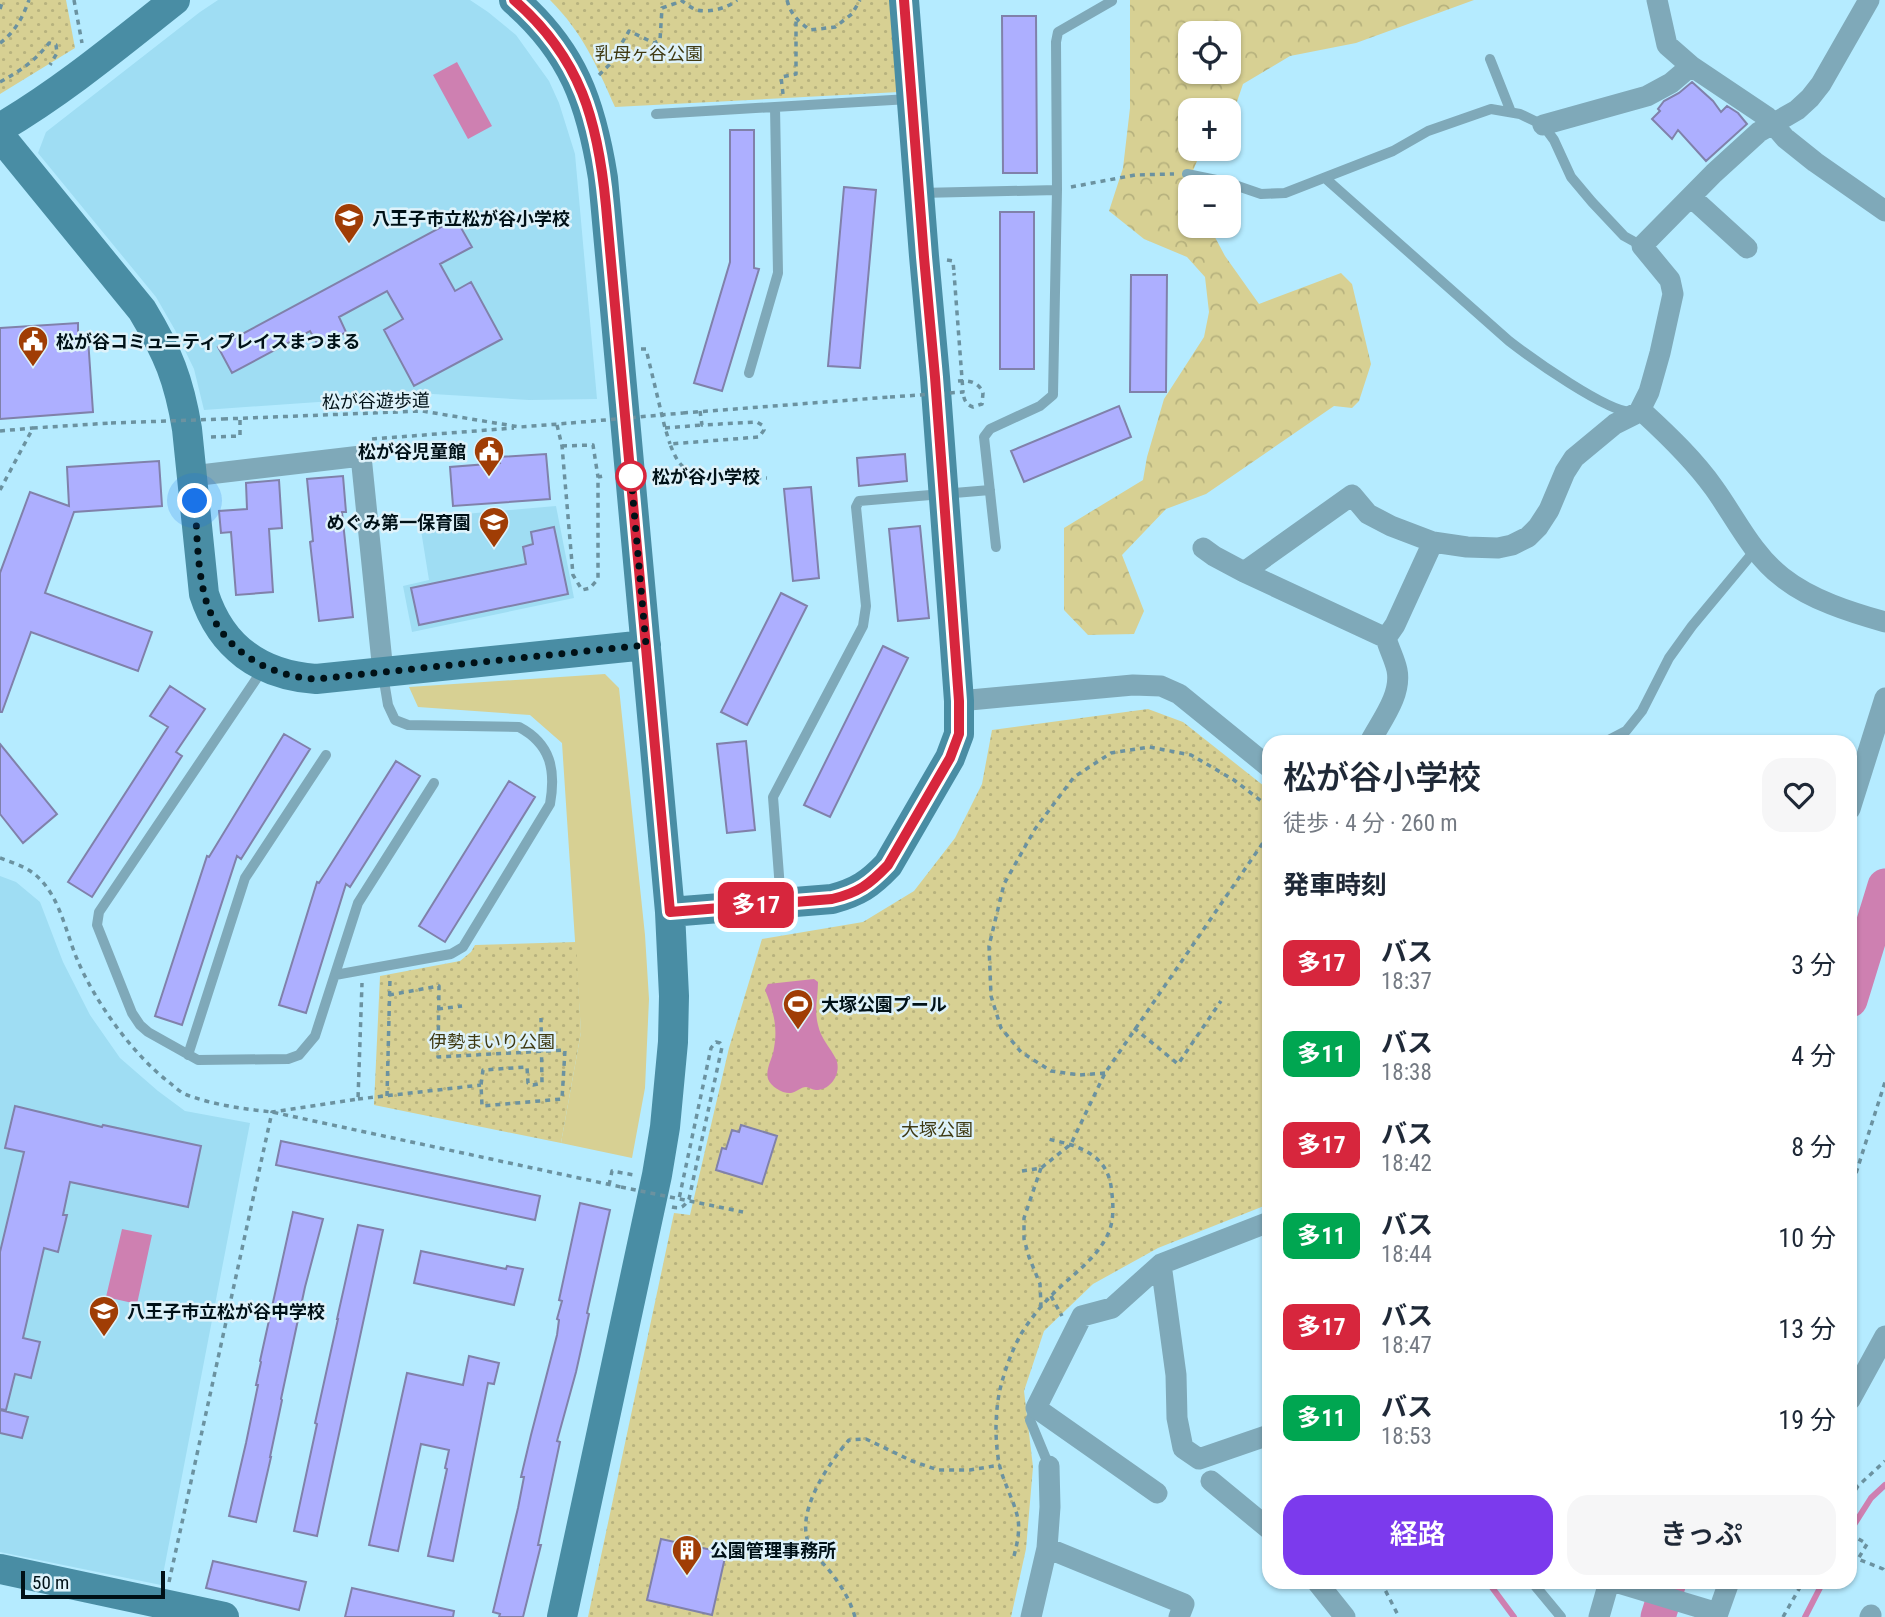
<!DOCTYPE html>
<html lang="ja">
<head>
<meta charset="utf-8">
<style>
	:root { --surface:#fff; --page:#f6f6f7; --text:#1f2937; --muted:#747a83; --accent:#7c3aed }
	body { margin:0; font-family:"Roboto Condensed","Noto Sans JP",sans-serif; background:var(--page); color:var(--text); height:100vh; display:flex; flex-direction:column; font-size:26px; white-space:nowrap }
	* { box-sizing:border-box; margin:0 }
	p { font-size:23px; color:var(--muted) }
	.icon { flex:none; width:38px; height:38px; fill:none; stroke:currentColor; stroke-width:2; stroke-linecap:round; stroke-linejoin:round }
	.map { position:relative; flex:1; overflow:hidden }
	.sheet { position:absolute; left:1262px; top:735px; width:595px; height:854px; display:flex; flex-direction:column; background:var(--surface); border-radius:21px; box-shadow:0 2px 5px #0004 }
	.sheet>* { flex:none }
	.badge { padding:0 14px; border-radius:10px; font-size:24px; line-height:46px }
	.buttons { position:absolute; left:1178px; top:21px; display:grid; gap:14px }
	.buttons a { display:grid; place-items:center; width:63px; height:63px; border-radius:14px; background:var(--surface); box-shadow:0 2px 5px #0004; font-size:35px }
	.scale { position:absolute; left:21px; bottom:18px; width:144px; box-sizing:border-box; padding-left:7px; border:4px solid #001117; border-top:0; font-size:19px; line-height:24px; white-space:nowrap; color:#001117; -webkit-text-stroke:5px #def2fa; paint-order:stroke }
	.you { position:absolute; width:35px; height:35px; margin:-18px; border:5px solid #fff; border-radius:50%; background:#1a73e8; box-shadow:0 0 0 10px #1a73e833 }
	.map>.badge { position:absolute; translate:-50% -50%; box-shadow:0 0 0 4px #fff }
	h2 { padding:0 21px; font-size:26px; line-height:63px }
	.round { display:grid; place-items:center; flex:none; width:74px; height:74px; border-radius:21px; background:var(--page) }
	.head { display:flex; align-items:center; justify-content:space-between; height:119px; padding:0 21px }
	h1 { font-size:33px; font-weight:600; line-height:52px }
	.primary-button { display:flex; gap:14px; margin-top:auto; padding:14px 21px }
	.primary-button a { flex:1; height:80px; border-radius:21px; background:var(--accent); color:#fff; font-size:28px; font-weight:600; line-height:80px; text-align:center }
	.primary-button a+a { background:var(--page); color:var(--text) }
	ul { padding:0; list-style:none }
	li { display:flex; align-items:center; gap:21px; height:91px; padding:0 21px }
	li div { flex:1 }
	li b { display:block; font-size:26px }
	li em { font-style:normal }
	li .badge { min-width:77px; font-weight:700; text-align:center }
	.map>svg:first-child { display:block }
	.built { fill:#9fddf3 }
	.green { fill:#d7d093 }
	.forest { fill:url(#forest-crowns); fill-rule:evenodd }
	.park { fill:url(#park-dots) }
	.water { fill:#ce80b1 }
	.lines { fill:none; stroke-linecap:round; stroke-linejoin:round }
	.stream { stroke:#ce80b1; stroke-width:6 }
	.river { stroke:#ce80b1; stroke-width:35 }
	.building { fill:#adafff; stroke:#8081aa; stroke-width:2 }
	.path { stroke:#6b92a0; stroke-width:3.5; stroke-dasharray:5 5; stroke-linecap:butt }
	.lane { stroke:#7fa9b9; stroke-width:10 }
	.street { stroke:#7fa9b9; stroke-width:21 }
	.secondary { stroke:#498da4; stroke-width:30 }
	.path-bridge { stroke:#6b92a0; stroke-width:3.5; stroke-dasharray:5 5; stroke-linecap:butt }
	.line-casing { stroke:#fff; stroke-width:16 }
	.line { stroke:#d7263d; stroke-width:10 }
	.walk { stroke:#001117; stroke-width:7; stroke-dasharray:0 12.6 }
	.stop-dot { fill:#fff; stroke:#d7263d; stroke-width:3.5 }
	.labels { text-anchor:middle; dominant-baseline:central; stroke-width:5; stroke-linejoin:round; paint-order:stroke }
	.park-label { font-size:18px; fill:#3f3a13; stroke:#def2fa }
	.poi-label { font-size:18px; font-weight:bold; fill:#001117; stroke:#def2fa; text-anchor:start }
	.street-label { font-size:18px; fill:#001117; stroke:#def2fa }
	.stop-label { font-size:18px; font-weight:bold; fill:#001117; stroke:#def2fa; text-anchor:start }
</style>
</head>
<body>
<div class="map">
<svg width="1885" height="1617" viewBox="0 0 1885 1617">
	<defs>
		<pattern id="forest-crowns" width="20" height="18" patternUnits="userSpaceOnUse" patternTransform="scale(1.75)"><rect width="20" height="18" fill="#d7d093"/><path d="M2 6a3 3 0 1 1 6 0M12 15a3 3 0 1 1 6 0" fill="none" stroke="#b7b27e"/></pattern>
		<pattern id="park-dots" width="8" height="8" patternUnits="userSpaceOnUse" patternTransform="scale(1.75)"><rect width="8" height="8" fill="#d7d093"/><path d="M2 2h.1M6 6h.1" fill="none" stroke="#b7b27e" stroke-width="1.8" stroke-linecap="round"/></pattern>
	</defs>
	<rect width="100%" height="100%" fill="#b5ebff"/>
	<path class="built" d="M218,0H470L488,12L516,35L549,81L559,103L575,154L597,399L529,400L433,394L204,410L194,369L175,330L156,297L38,153L46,132L200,12Z
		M556,506L574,598L412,632L403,586L429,580L419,518Z
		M0,876L16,882L40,902L63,962L90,1015L120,1058L158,1091L185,1111L250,1123L161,1585L0,1552Z"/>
	<path class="green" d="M605,674L619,688L645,935L649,999L645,1088L632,1158L561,1143L581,1032L562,743L530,715L418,707L409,687Z"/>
	<path class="forest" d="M1130,0H1474L1356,43L1290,56L1243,84L1229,125L1228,110H1190V149H1209L1197,161L1187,185L1190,191V226H1209L1225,256L1259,304L1341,273L1352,284L1371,364L1359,401L1352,408L1334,406L1206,494L1166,509L1122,555L1144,611L1134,634L1088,635L1064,610V528L1143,480L1147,457L1164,399L1204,337L1209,312L1205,277L1187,257L1144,239L1109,211L1123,168L1130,108ZM1190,33H1228V72H1190Z"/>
	<path class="park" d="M0,0H66L75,48L0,94Z
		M550,0H892L899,92L615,107C597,66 583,33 550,0Z
		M1148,709L1183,722L1269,790V1204L1158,1248L1093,1284L1044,1331L1024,1391L1033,1467L1026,1549L1011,1617H588L674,1213L690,1215L729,1048L762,939L863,922L914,891L955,838L982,784L992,730Z
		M576,942L581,1032L561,1143L374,1105L380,976L460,961L471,952L475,945Z"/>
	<path class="water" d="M457,62L492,126L468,139L433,75Z
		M814,979L818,982C818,997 814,1010 818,1025C821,1039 830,1047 836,1059C842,1073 831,1090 816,1090C812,1090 809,1087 806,1087C801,1087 796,1092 791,1093C783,1094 771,1087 768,1079C765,1069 773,1058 774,1048C778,1027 773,1009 765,990L768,984Z
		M122,1229L152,1235L137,1304L106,1297Z"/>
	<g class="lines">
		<path class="stream" d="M1850,1531L1871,1498L1885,1485
			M1488,1582L1514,1617
			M1805,1617L1823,1582"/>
		<path class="river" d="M1850,1000L1885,886
			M1658,1617L1669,1582"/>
	</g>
	<path class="building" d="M1002,16H1036L1037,173H1003Z
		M1692,82L1713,101L1721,112L1727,106L1738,113L1747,124L1706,161L1678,130L1672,139L1652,119L1660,111L1658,109L1664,101L1679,93Z
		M730,130H754V268L759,269L722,391L694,383L730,262Z
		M844,187L876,190L860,368L828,366Z
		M1000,212H1034V369H1000Z
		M456,219L472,247L440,264L455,291L471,282L502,339L414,386L384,330L403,319L387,291L339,317L346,332L319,347L310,331L232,373L218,347Z
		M1131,275H1167L1166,392H1130Z
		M78,323V339L88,338L93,412L0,419V328Z
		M1119,406L1131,437L1024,482L1011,451Z
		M546,454L550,499L453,506L450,467L500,463L499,457Z
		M905,454L907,481L859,486L857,458Z
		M159,461L162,506L74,512L45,593L152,632L138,671L31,632L2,712H0V573L30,492L69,506L67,467Z
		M343,476L346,512H342L353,617L319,621L310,542L313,541L307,479Z
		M279,480L282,528L269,529L273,592L236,595L231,532L221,533L219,511L247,509L246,483Z
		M811,487L819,578L793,581L784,489Z
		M920,526L929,618L898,621L889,529Z
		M554,527L568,594L419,625L411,588L526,564L523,547L533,544L531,532Z
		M781,593L807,606L747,725L721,712Z
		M883,646L908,658L830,817L804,805Z
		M170,686L205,709L176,752L182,756L92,897L68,882L168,727L150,716Z
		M284,734L310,749L241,859L237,856L182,1025L155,1016L207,856L209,857Z
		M746,741L755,830L727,833L717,744Z
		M0,744L57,814L23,843L0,814Z
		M396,761L420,776L350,887L346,884L306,1013L279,1005L317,882L319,883Z
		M509,781L535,797L445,942L419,926Z
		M15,1106L102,1127L103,1125L201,1146L188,1207L70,1182L63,1215H67L58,1252L44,1248L23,1338L40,1342L31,1378L15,1374L6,1410L0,1409V1252L24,1152L5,1148Z
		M741,1125L777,1136L762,1184L716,1170L722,1148L726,1149L732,1130L739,1132Z
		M281,1141L540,1196L535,1220L276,1165Z
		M580,1203L610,1210L587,1313L589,1314L576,1372L557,1441L560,1442L538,1545H541L523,1617H499L500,1614L493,1612L518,1508L524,1477H521L531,1435L557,1335L559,1320L557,1319L562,1301L559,1300Z
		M293,1212L323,1219L305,1287L281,1399L282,1400L270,1457H271L256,1522L229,1516L246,1443L258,1385H256L261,1362L260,1361Z
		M358,1225L383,1230L317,1536L294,1531L317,1424L315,1423L338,1319H337Z
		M421,1251L506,1269L507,1266L523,1269L514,1305L414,1283Z
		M469,1356L499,1363L494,1384L488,1383L453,1561L428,1556L447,1469L445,1468L449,1450L421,1444L398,1551L369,1545L407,1373L463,1385Z
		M0,1410L28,1417L22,1438L0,1433Z
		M661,1539L726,1553L712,1615L647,1600Z
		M213,1561L306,1582L299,1610L206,1588Z
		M352,1588L454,1611L453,1617H345Z"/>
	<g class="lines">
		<path class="path" d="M74,0L82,43
			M681,0C685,3 691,8 697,10C709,13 728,8 737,0
			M787,0C791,15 798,21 810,30L835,27L852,14L860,0
			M0,9L3,0
			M0,43C15,32 23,17 29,0
			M599,75L609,65L629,31L654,43L660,40L662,8L682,1
			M0,82C20,71 35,61 49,43L56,45L57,53L50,65
			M783,94L781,77L796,74V20
			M1071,187L1135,175L1174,174
			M947,260L953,261L954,273
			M641,349H646L665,428L670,444
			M958,381C969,380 979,382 983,393L982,404L973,407C965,404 964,399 963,392
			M700,411L702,425L757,422L762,425L764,430L759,437L670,444C674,454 678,465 689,471C708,481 745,477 767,478
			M683,413L890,397
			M223,419L422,411L520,427L571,423
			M557,425L562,446L573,575L582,590L590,588L598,579V477L603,476
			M665,428L702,425
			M0,431L33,428
			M211,437L240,436V418
			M372,439L514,428
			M562,446L593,445L598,477
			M0,490L33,428L111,423
			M0,858C8,861 17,864 25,868C58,885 64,928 77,959C95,1002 133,1055 170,1083C175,1087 181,1093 187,1095C214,1105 244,1109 272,1112L621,1187
			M389,995L439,986L438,1057L565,1050L562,1099L482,1106L481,1085L483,1070L527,1067L528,1083L533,1085L542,1083L541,1018
			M438,1009L462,1006
			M1134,1028L1178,1064L1221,1001
			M1105,1073L1080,1075L1051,1071L1021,1052L1001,1028L991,996L989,946L1004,884L1035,829L1074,777L1111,753L1149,747L1191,755L1234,780L1269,807
			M387,1096L390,978
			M358,1099L481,1085
			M1041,1168L1024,1218V1239L1029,1257L1040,1284L1041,1307
			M1022,1171L1041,1168L1071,1144L1105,1073L1269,834
			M609,1185L612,1171L634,1175
			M1850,1192L1885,1082
			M672,1207C681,1209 684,1207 689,1199L722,1047L720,1043L716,1042L711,1048L679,1199
			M1051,1296L1062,1316
			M1850,1498L1858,1486L1885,1461
			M1850,1534L1867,1544L1858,1559L1883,1569L1885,1572
			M1014,1556C1017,1544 1020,1532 1018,1519C1014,1500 1003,1482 999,1463C995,1440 995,1418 999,1394C1003,1375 1011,1352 1021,1334C1029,1321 1040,1307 1051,1296C1069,1277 1097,1259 1108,1234C1115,1219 1113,1201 1111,1186C1106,1153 1076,1145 1048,1139
			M169,1582L272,1112L358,1099L362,983
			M1381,1582L1399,1617
			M855,1617C851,1603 844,1590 835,1578C828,1567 817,1559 811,1548C792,1516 828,1464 849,1440L866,1439L912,1461L938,1470H970L1000,1465
			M1783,1617L1803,1582"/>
		<path class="lane" d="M1490,59L1511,112
			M656,114L909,99
			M1187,174L1226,182L1261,194L1285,193L1393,151L1428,131L1491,109L1520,114L1543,125L1554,140L1571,177L1592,202L1624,236L1642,246
			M1325,178L1509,341C1531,358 1608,413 1632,412
			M920,193L1057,190
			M749,373L778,273L775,107
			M996,547L984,437L990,429L1040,406L1053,395L1057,190L1056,42L1058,32L1112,1
			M263,669L99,912L97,925L132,1013L140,1025L148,1032L198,1060L288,1059L299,1055L315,1036L358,903L434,783
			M1605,742L1626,731L1642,711L1669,658L1692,626L1756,549
			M781,902L773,797L863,626L866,606L856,507L859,501L990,490
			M335,975L451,954L463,947L550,804C556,770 551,744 519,727L408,725L395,720L388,705L383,675
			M188,1055L245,878L326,755
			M1036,1408L1030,1420L1049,1466
			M1532,1582L1561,1617"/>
		<path class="street" d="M1657,0L1667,45L1691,66L1767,117L1785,138L1815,162L1885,211
			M1543,125L1647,96L1671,83L1691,66
			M1691,197L1747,248
			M1639,412L1644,413C1669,436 1694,460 1714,488C1735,517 1752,554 1782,577C1811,600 1850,612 1885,622
			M192,476L361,456L383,672
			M1203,548L1214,556L1244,572L1386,638C1389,649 1395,660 1397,670C1402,695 1381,721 1370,742
			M1244,572L1352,495L1368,514L1391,526L1433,542L1467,547L1498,548L1512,545L1528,537L1538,527L1549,510L1565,472L1574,458L1615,424L1639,412L1649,392L1660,353L1673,294L1670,280L1642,246L1714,173L1759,132L1797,110L1810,98L1821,84L1869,0
			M1386,638L1395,625L1433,542
			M959,701L1133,685L1161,686L1179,694L1269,767
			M1850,809L1885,698
			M1161,1264L1176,1375L1177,1418L1183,1448L1199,1459L1269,1435
			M1850,1400L1885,1336
			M1211,1481L1269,1529
			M1157,1493L1036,1408L1082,1316L1112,1308L1161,1264L1269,1222
			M1047,1548L1184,1604L1179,1617
			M1317,1582L1345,1617
			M1615,1582L1718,1613L1729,1582
			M1031,1617L1047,1548L1050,1507L1049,1466
			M1599,1617L1609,1582
			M1870,1617L1871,1615"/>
		<path class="secondary" d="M514,0C573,51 591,103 603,178L670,912L674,996L673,1042L665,1127L657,1175L562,1617
			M0,128C63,91 118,45 175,0
			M0,136L142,310C168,353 179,380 187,429L204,594C221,647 260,675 316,679L646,645
			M670,912L832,899C858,892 870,884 888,865L950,758L959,734V701L935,377L924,256L904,0
			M0,1569L224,1617"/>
		<path class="path-bridge" d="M890,397L963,392L954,273
			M111,423L223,419
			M571,423L683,413
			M621,1187L743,1212"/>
	</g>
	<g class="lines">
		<g class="line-casing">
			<path id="line" d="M514,0C581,58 598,121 606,206L670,912L832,899C858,893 870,884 888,865L950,758L959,734V701L935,377L924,257L904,0"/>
		</g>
		<use href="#line" class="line"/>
		<path class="walk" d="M195,501C197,531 197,564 204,593C216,646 264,676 316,679L646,645L631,476"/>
	</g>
	<defs>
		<g id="school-pin" transform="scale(1.575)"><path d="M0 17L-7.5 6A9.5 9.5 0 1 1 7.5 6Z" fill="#a03d05" stroke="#def2fa"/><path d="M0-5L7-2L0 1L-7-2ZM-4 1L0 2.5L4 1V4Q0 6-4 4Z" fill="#fff"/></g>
		<g id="civic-pin" transform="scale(1.575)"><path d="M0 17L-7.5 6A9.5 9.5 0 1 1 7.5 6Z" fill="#a03d05" stroke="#def2fa"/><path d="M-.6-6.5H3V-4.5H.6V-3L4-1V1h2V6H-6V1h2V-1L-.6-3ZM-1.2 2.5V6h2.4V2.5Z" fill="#fff"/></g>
		<g id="stadium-pin" transform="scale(1.575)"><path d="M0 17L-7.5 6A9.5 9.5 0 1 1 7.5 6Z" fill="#a03d05" stroke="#def2fa"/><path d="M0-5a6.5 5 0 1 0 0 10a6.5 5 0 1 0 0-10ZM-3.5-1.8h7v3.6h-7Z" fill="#fff"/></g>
		<g id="building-pin" transform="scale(1.575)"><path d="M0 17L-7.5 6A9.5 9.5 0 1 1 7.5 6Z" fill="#a03d05" stroke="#def2fa"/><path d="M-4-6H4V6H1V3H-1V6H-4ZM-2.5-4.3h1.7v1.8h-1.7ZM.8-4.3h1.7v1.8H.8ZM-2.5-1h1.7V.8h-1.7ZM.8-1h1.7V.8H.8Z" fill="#fff"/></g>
	</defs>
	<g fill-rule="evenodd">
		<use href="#school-pin" x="349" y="218"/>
		<use href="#civic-pin" x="33" y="341"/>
		<use href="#civic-pin" x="489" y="451"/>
		<use href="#school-pin" x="494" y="522"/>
		<use href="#stadium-pin" x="798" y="1004"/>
		<use href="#school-pin" x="104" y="1311"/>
		<use href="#building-pin" x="687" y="1550"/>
	</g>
	<circle class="stop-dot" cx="631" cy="476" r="14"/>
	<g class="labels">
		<g class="park-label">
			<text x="649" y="53">乳母ヶ谷公園</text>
			<text x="492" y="1041">伊勢まいり公園</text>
			<text x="937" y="1129">大塚公園</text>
		</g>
		<g class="poi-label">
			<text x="372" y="218">八王子市立松が谷小学校</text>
			<text x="56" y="341">松が谷コミュニティプレイスまつまる</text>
			<text x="466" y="451" text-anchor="end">松が谷児童館</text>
			<text x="471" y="522" text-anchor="end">めぐみ第一保育園</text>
			<text x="821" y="1004">大塚公園プール</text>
			<text x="127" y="1311">八王子市立松が谷中学校</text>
			<text x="710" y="1550">公園管理事務所</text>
		</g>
		<g class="street-label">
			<text transform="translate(376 401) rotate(-1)">松が谷遊歩道</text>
		</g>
		<g class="stop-label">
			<text x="652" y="476">松が谷小学校</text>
		</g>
	</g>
</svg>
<div class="buttons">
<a><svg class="icon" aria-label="locate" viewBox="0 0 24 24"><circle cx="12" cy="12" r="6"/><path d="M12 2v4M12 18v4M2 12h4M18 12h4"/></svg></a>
<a>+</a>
<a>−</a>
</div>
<div class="scale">50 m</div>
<div class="you" style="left:195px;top:501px"></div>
<b class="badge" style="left:756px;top:905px;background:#d7263d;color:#fff">多17</b>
<section class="sheet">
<div class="head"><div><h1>松が谷小学校</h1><p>徒歩 · 4 分 · 260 m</p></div><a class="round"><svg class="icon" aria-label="heart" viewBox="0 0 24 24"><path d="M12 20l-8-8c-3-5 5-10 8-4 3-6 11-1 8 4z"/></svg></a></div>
<h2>発車時刻</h2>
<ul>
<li><span class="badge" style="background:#d7263d;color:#fff">多17</span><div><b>バス</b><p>18:37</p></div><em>3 分</em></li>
<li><span class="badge" style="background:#00a651;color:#fff">多11</span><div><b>バス</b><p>18:38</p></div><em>4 分</em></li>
<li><span class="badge" style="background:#d7263d;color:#fff">多17</span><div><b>バス</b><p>18:42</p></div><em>8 分</em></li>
<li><span class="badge" style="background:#00a651;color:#fff">多11</span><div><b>バス</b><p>18:44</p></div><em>10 分</em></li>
<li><span class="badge" style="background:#d7263d;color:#fff">多17</span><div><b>バス</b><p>18:47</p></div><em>13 分</em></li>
<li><span class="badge" style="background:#00a651;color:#fff">多11</span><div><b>バス</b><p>18:53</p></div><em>19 分</em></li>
</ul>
<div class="primary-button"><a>経路</a><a>きっぷ</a></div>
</section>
</div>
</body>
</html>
